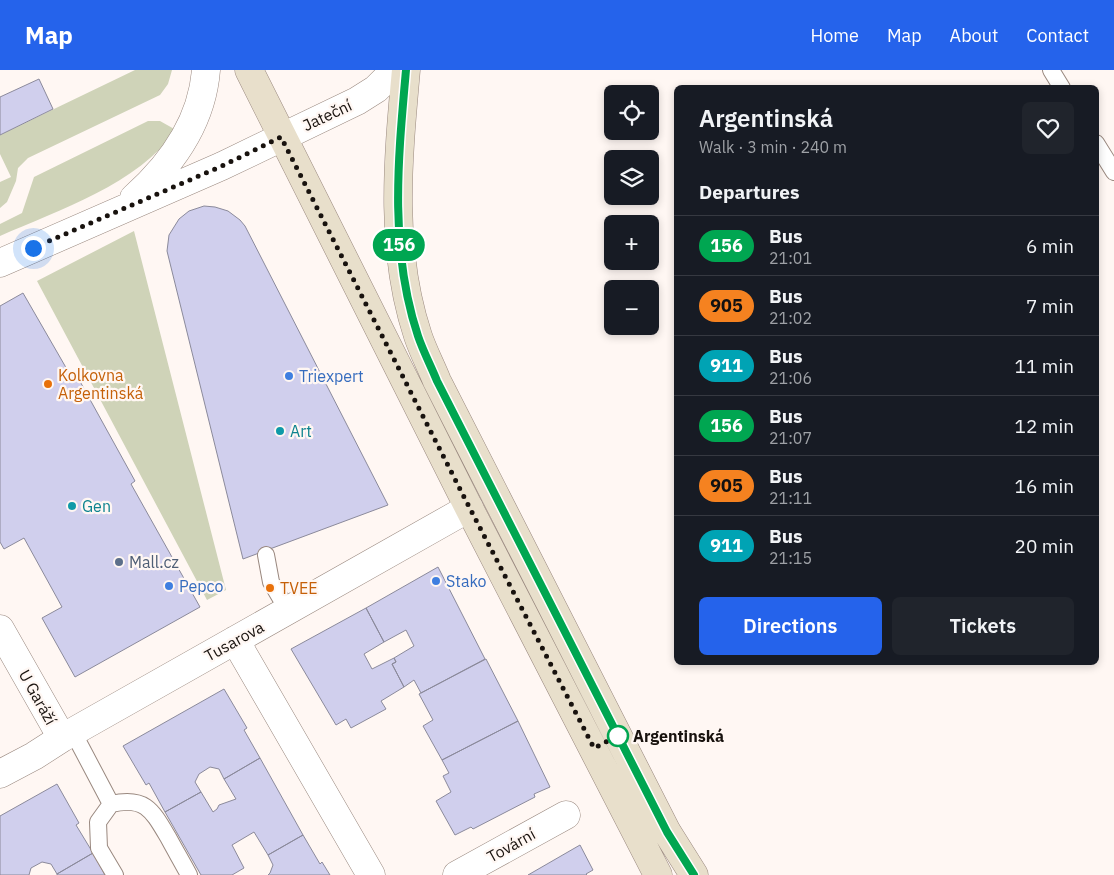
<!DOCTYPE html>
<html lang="en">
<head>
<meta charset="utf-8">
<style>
	:root { --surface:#171b24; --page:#20242c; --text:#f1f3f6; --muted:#9ea1a6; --line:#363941; --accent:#2563eb }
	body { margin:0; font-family:"IBM Plex Sans",sans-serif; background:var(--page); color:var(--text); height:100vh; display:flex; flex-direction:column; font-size:19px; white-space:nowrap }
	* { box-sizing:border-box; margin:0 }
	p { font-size:16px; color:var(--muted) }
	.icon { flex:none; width:28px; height:28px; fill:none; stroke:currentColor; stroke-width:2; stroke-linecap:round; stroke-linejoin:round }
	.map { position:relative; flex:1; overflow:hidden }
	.side { position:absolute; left:674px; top:15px; width:425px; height:580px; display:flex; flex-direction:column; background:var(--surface); border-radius:8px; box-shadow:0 2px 8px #0003 }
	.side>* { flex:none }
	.badge { padding:0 10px; border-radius:16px; font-size:18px; line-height:32px }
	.controls { position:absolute; left:604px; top:15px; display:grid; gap:10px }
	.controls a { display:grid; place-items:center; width:55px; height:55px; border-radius:8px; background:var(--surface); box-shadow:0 2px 8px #0003; font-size:25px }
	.you { position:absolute; width:25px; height:25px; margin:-12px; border:4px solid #fff; border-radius:50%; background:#1a73e8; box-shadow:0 0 0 8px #1a73e833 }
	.map>.badge { position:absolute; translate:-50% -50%; box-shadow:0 0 0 2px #fff }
	h2 { padding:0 25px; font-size:19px; line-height:45px }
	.round { display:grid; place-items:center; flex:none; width:52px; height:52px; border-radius:8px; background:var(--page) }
	.overview { display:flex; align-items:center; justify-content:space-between; height:85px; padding:0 25px }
	h1 { font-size:24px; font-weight:600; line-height:38px }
	.action { display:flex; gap:10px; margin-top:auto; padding:10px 25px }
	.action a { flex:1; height:58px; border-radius:8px; background:var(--accent); color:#fff; font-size:20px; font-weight:600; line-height:58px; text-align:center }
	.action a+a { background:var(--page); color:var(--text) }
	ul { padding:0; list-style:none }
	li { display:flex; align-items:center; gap:15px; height:60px; padding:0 25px; border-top:1px solid var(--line) }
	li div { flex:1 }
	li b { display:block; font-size:19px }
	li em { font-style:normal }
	li .badge { min-width:55px; font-weight:700; text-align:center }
	header { display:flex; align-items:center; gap:30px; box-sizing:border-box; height:70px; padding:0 25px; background:var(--accent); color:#fff }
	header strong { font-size:24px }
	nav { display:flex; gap:28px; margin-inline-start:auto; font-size:18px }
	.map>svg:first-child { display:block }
	.green { fill:#cfd3b8 }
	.building { fill:#d0cfed; stroke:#8b8a9b }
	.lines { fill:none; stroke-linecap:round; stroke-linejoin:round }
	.service-casing { stroke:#99887f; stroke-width:18 }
	.minor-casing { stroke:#99887f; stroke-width:29 }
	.tertiary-casing { stroke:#99887f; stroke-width:29 }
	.secondary-casing { stroke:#99887f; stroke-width:29 }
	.service { stroke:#fff; stroke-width:16 }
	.minor { stroke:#fff; stroke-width:28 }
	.tertiary { stroke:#fff; stroke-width:28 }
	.secondary { stroke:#e8dfcb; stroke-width:28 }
	.line-casing { stroke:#fff; stroke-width:11 }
	.line { stroke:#00a651; stroke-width:8 }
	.walk { stroke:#18120e; stroke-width:5; stroke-dasharray:0 9 }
	.shop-dot { fill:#3f7fe0; stroke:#fff7f3; stroke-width:2 }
	.food-dot { fill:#e8710a; stroke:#fff7f3; stroke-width:2 }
	.culture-dot { fill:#0f9aa8; stroke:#fff7f3; stroke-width:2 }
	.service-dot { fill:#5c6f8a; stroke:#fff7f3; stroke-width:2 }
	.stop-dot { fill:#fff; stroke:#00a651; stroke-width:2.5 }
	.labels { text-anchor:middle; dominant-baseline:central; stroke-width:4.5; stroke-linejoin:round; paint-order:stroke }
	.street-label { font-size:16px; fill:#18120e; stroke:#fff7f3 }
	.food-label { font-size:16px; fill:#c56008; stroke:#fff7f3; text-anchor:start }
	.shop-label { font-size:16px; fill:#366cbe; stroke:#fff7f3; text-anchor:start }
	.culture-label { font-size:16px; fill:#0d838f; stroke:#fff7f3; text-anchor:start }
	.service-label { font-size:16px; fill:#4e5e75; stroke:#fff7f3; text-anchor:start }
	.stop-label { font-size:16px; font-weight:bold; fill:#18120e; stroke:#fff7f3; text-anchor:start }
</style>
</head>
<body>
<header>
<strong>Map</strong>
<nav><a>Home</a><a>Map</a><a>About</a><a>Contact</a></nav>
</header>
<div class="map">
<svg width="1114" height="805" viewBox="0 0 1114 805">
	<rect width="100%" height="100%" fill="#fff7f3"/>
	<path class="green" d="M135,0H172L168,14L160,25L28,88L18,98L16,111L7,132L0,138V112L11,107L0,84V65Z
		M148,51H160L176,60C138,114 59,140 0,166V154L22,143L34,107Z
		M134,161L226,520L207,530L37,211Z"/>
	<path class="building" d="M39,9L53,39L0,65V27Z
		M204,136L215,137L228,141L240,150L245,156L388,435L243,489L167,181L169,165L179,149L189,141Z
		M23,223L72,308L77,306L135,411L131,414L200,537L75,607L42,548L62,537L24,468L4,479L0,472V236Z
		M438,497L485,589L421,623L414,610L404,617L392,594L396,592L394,588L414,576L406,560L384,572L366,538Z
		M366,538L384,572L364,584L372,599L394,588L396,592L392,594L404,617L381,631L386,639L351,658L346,649L336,655L291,579Z
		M486,589L518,651L442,690L423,656L433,650L419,624Z
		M224,619L247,658L244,660L260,688L224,709L219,699L210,697L199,704L195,712L201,722L165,742L149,713L146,715L123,676Z
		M518,651L550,717L534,724L535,727L473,759L471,757L455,765L436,731L451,722L443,706L449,703L442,690Z
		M260,688L303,765L268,785L254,762L232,775L244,798L232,805H201L165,742L201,722L213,742L217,739L219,735L236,729L224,709Z
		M57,714L79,753L76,755L93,783L57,804L51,794L42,792L31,798L29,805H0V746Z
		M303,765L320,794L322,792L330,805H268L270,803L273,795L268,785Z
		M580,775L593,800L586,804L587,805H528Z
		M93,783L105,805H57V804Z"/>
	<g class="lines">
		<g class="service-casing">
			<path id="service" d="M1051,0L1062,18
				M1096,73L1114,102
				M266,485L271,512L288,541
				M73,662L111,734L98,752L99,778L115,805
				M111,734C145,726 152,740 168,767C175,780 182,792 189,805"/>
		</g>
		<g class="minor-casing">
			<path id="minor" d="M0,559L62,668
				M235,570L371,805
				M0,704L34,686L62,668L469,438
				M457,805L566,745"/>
		</g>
		<g class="tertiary-casing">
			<path id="tertiary" d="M134,128C172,94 202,52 206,0
				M0,193L222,96L357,31L376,19L395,0"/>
		</g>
		<g class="secondary-casing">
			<path id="secondary" d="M249,0L469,438L658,805
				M406,0C398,89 389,179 418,266C423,281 431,296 437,311L667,762L694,805"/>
		</g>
		<use href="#service" class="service"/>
		<use href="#minor" class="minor"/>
		<use href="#tertiary" class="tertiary"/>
		<use href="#secondary" class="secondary"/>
	</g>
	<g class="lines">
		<g class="line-casing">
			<path id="line" d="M406,0C398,89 389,179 418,266C423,281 431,296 437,311L667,762L694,805"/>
		</g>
		<use href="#line" class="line"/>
		<path class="walk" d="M33,178L222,96L281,67L461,421L594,678L618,666"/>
	</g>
	<g class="shop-dot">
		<circle cx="289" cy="306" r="5"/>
		<circle cx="436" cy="511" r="5"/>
		<circle cx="169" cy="516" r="5"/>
	</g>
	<g class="food-dot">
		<circle cx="48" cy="314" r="5"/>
		<circle cx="270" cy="518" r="5"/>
	</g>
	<g class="culture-dot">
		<circle cx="280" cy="361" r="5"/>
		<circle cx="72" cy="436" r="5"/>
	</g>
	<circle class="service-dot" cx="119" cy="492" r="5"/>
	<circle class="stop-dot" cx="618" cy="666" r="10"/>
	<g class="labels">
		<g class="street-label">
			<text transform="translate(327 45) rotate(-25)">Jateční</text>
			<text transform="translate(234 571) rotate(-29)">Tusarova</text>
			<text transform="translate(38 627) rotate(61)">U Garáží</text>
			<text transform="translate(511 775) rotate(-29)">Tovární</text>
		</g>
		<g class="food-label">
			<text x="58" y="305">Kolkovna<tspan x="58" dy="18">Argentinská</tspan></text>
			<text x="280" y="518">TVEE</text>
		</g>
		<g class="shop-label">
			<text x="299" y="306">Triexpert</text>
			<text x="446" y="511">Stako</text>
			<text x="179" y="516">Pepco</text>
		</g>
		<g class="culture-label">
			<text x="290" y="361">Art</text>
			<text x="82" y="436">Gen</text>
		</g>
		<g class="service-label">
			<text x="129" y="492">Mall.cz</text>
		</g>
		<g class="stop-label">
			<text x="633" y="666">Argentinská</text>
		</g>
	</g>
</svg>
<div class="controls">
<a><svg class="icon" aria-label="locate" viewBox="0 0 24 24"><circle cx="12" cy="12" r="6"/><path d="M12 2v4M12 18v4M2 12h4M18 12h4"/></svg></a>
<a><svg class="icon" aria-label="layers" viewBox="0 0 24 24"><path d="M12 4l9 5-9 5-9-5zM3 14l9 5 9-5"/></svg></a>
<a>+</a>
<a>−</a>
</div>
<div class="you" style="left:33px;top:178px"></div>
<b class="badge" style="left:399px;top:175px;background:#00a651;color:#fff">156</b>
<section class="side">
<div class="overview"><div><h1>Argentinská</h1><p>Walk · 3 min · 240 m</p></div><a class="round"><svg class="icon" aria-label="heart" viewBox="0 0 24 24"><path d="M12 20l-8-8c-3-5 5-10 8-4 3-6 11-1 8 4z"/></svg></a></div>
<h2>Departures</h2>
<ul>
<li><span class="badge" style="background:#00a651;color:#fff">156</span><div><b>Bus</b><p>21:01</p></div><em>6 min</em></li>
<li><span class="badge" style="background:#f58220;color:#111">905</span><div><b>Bus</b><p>21:02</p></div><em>7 min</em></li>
<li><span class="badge" style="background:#00a3b4;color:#fff">911</span><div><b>Bus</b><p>21:06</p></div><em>11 min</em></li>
<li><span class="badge" style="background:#00a651;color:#fff">156</span><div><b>Bus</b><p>21:07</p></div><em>12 min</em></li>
<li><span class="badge" style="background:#f58220;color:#111">905</span><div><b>Bus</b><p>21:11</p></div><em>16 min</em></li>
<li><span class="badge" style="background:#00a3b4;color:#fff">911</span><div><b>Bus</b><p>21:15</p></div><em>20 min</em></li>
</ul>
<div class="action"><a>Directions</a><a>Tickets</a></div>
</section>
</div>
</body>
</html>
